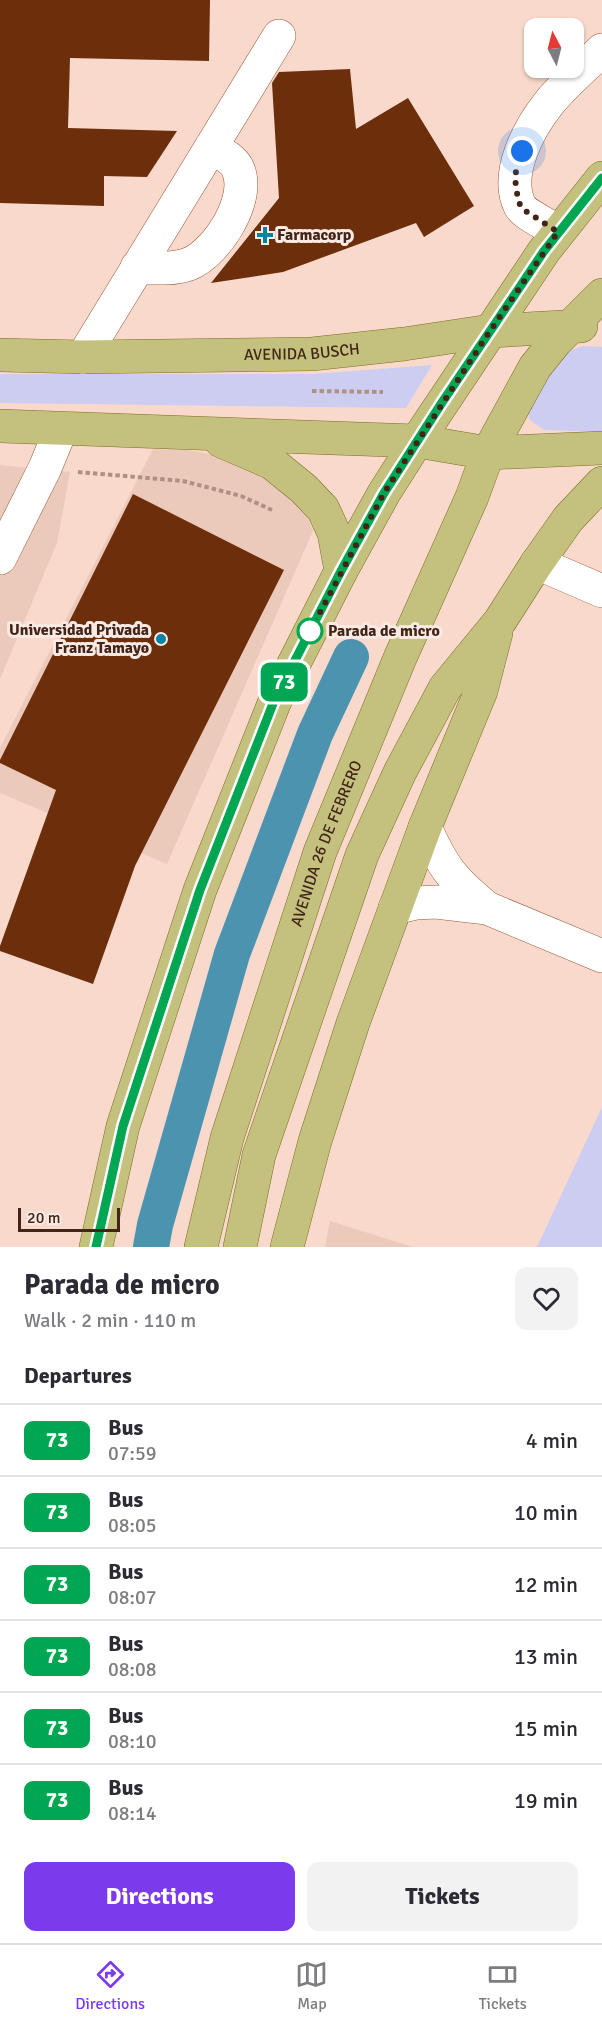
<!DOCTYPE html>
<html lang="en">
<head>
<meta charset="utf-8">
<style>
	:root { --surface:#fff; --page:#f2f2f3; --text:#2b2b33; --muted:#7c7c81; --line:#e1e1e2; --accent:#7c3aed }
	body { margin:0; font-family:Signika,sans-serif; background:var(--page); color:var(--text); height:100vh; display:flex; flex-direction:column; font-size:22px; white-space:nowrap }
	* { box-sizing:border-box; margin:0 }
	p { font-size:20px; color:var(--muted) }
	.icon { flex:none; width:33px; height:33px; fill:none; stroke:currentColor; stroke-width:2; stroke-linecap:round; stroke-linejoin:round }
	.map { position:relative; height:1247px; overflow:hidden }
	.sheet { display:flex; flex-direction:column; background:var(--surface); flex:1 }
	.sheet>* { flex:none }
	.badge { padding:0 12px; border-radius:9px; font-size:21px; line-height:39px }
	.needle { width:39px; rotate:353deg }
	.controls { position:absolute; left:524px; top:18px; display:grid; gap:12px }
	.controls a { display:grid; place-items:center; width:60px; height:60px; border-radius:12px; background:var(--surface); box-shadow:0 2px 4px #0004; font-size:30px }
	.scale { position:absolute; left:18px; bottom:15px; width:102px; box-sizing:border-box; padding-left:6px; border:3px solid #422518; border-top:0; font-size:16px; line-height:21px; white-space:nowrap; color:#422518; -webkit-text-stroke:4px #faeae3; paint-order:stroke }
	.you { position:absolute; width:30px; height:30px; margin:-15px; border:4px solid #fff; border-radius:50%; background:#1a73e8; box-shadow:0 0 0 9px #1a73e833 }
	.map>.badge { position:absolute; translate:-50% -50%; box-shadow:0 0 0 3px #fff }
	h2 { padding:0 24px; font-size:22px; line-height:54px }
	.round { display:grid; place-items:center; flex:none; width:63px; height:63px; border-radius:12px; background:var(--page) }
	.headline { display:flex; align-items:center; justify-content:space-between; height:102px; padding:0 24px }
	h1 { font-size:28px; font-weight:700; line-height:45px }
	.button { display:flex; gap:12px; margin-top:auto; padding:12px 24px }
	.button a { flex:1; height:69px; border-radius:12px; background:var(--accent); color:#fff; font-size:24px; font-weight:700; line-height:69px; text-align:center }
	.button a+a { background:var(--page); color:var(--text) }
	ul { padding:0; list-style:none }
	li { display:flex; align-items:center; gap:18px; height:72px; padding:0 24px; border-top:2px solid var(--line) }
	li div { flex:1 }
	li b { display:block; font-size:22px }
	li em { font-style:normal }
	li .badge { min-width:66px; font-weight:700; text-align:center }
	.dock { display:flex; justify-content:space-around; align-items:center; height:84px; border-top:2px solid var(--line); background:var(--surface); font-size:16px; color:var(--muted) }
	.dock a { display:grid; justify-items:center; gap:3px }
	.dock .active { color:var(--accent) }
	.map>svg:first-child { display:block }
	.built { fill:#eccabb }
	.green { fill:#cdcdf2 }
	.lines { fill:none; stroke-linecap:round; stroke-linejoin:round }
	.canal { stroke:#4b93af; stroke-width:36 }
	.building { fill:#6d2e0b }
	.minor-casing { stroke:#9b5838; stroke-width:34 }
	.major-casing { stroke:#7d6e22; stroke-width:34 }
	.path { stroke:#af9183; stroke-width:4; stroke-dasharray:4.5 3; stroke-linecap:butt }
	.minor { stroke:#fff; stroke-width:33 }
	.major { stroke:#c4c07e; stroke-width:33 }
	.line-casing { stroke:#fff; stroke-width:14 }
	.line { stroke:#00a651; stroke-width:9 }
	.walk { stroke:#422518; stroke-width:6; stroke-dasharray:0 10.8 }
	.poi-dot { fill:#0284a7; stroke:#faeae3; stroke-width:2 }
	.stop-dot { fill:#fff; stroke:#00a651; stroke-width:3 }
	.labels { text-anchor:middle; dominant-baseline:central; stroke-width:6; stroke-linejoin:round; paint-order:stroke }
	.poi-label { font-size:16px; font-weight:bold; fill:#422518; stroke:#faeae3; text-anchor:start }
	.street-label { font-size:16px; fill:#422518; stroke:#faeae3 }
	.stop-label { font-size:16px; font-weight:bold; fill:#422518; stroke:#faeae3; text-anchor:start }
</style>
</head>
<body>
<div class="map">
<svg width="602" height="1247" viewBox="0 0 602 1247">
	<rect width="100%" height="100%" fill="#f9d9cb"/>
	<path class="built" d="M153,449L187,450L225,457L250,466L304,508L313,531L167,864L0,793V748Z
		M0,465L70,472L57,543L0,679Z
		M330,1221L413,1247H325Z"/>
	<path class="green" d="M583,346L602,347V432L544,430L530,420L528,413L559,359L571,350Z
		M432,365L406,408L0,403V374H313Z
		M602,1107V1247H537Z"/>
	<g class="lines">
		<path class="canal" d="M151,1247L155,1225L232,954L315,734L351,657"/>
	</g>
	<path class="building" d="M0,0H210L209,61L70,58L68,128L177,131L147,177L104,176V206L0,203Z
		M350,69L356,129L408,98L474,206L424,237L416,223L283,272L211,283L279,198L272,83L279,72Z
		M133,494L284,570L135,866L93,984L0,951V946L56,790L0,763V760Z"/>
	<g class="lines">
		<g class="minor-casing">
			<path id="minor" d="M558,232C550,226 524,214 520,206C504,174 529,128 549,103C564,84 585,67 602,50
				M137,267C153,268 173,270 189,264C217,253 253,197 237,167C232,158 219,152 211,147
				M83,357L279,36
				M0,558L45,468L61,429
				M537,563L602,591
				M425,827C443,868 453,880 487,908
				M395,908L416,903L436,902L487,908L602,956"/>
		</g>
		<g class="major-casing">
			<g id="major">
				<path id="s1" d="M0,355L83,357L312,354L404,344L490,331L581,326"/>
				<path d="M0,426L417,441L488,453L602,448"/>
				<path d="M221,441L272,463L304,489L323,509L334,533L341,571"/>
				<path d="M96,1247L123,1126L200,890L275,701L341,571L384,493L417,441L544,251L602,178"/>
				<path id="s2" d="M201,1247L227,1138L320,852L400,658L472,497L488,453L535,367L556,341L602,295"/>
				<path d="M240,1247L259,1155L362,855L400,772L445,688L500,621L537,563L568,519L602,483"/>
				<path d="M287,1247L315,1141L353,1023L425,827L481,691L496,633"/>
			</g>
		</g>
		<path class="path" d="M312,391L383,392
			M78,472L183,481L241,496L272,510"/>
		<use href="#minor" class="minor"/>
		<use href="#major" class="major"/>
	</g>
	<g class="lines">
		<g class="line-casing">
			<path id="line" d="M96,1247L123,1126L137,1083L200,890L274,701L341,571L384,493L441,404L544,251L602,178"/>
		</g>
		<use href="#line" class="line"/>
		<path class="walk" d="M310,631L384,493L490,331L558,232L521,208C514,186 513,172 522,151"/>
	</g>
	<g class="poi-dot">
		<path d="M262 226h6v6h6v6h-6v6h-6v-6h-6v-6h6z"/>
		<circle cx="161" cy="639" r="6"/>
	</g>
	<circle class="stop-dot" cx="310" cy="631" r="12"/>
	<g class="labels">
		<g class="poi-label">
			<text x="277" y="235">Farmacorp</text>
			<text x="149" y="630" text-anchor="end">Universidad Privada<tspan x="149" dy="18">Franz Tamayo</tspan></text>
		</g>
		<g class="street-label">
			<text stroke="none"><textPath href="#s1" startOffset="302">AVENIDA BUSCH</textPath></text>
			<text stroke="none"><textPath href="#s2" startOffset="423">AVENIDA 26 DE FEBRERO</textPath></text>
		</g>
		<g class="stop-label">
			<text x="328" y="631">Parada de micro</text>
		</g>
	</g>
</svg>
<div class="controls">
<a><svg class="needle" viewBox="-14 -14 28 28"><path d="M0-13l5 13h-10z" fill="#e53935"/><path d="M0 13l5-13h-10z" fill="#7c7c81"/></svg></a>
</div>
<div class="scale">20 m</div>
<div class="you" style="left:522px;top:151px"></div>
<b class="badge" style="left:284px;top:682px;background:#00a651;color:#fff">73</b>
</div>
<section class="sheet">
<div class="headline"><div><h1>Parada de micro</h1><p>Walk · 2 min · 110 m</p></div><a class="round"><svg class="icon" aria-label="heart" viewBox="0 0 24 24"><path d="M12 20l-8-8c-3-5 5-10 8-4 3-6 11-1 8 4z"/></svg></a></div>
<h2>Departures</h2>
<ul>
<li><span class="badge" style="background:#00a651;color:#fff">73</span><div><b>Bus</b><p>07:59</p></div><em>4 min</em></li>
<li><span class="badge" style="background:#00a651;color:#fff">73</span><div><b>Bus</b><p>08:05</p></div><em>10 min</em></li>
<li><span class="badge" style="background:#00a651;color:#fff">73</span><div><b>Bus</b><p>08:07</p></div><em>12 min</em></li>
<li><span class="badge" style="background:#00a651;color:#fff">73</span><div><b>Bus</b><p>08:08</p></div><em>13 min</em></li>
<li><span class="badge" style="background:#00a651;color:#fff">73</span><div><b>Bus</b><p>08:10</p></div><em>15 min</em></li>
<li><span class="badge" style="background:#00a651;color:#fff">73</span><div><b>Bus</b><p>08:14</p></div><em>19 min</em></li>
</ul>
<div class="button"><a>Directions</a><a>Tickets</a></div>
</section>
<nav class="dock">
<a class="active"><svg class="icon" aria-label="directions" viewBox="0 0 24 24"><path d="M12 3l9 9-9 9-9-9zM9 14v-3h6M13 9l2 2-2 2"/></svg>Directions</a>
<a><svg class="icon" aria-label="map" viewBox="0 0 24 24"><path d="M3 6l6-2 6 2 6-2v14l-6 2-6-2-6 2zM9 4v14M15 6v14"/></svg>Map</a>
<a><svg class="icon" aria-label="tickets" viewBox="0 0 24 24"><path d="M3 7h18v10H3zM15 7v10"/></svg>Tickets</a>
</nav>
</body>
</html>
